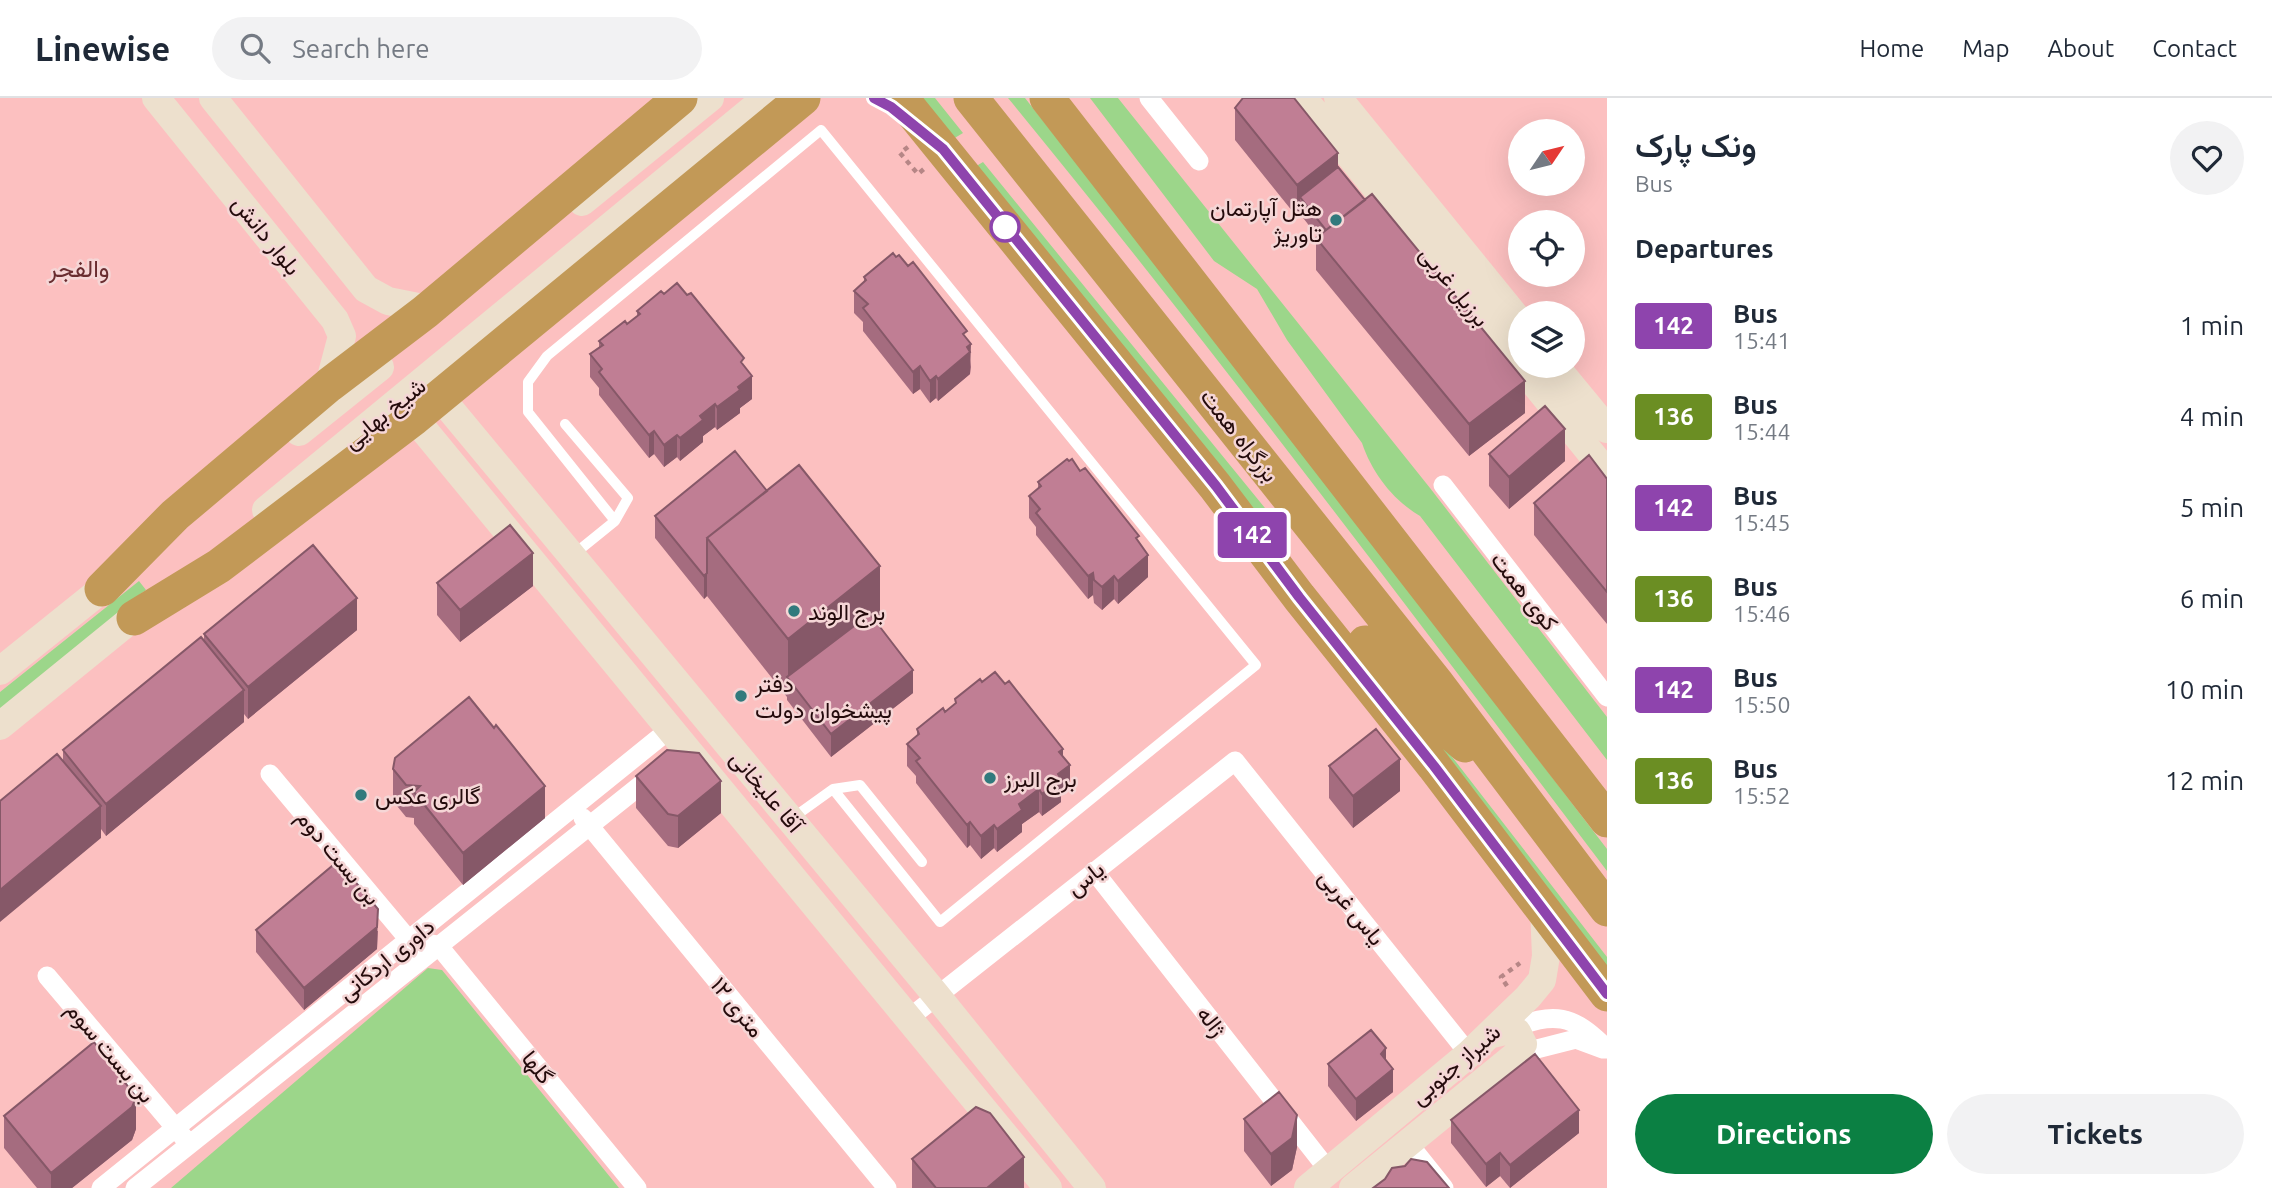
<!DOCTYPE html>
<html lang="en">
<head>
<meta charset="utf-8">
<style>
	:root { --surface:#fff; --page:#f2f2f3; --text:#1f2937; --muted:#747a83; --line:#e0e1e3; --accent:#0b8043 }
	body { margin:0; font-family:Ubuntu,Vazirmatn,sans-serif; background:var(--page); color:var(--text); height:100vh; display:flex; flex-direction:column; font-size:26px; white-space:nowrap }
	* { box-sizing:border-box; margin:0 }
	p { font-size:23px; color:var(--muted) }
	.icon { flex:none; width:38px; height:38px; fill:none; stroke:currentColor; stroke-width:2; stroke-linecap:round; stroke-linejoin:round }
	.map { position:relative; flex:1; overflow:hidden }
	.side { display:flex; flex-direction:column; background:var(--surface); width:665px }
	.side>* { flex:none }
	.badge { padding:0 14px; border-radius:5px; font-size:24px; line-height:46px }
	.needle { width:46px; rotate:55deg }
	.buttons { position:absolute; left:1508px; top:21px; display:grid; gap:14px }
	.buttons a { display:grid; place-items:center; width:77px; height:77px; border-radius:50%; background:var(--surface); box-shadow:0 7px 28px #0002; font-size:35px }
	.map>.badge { position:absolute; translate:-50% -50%; box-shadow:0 0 0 4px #fff }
	h2 { padding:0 28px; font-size:26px; line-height:63px }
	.round { display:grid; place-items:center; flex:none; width:74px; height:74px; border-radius:37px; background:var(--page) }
	.overview { display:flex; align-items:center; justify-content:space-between; height:119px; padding:0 28px }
	h1 { font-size:33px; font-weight:600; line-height:52px }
	.cta { display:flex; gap:14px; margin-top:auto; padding:14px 28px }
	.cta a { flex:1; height:80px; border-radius:42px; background:var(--accent); color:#fff; font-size:28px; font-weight:600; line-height:80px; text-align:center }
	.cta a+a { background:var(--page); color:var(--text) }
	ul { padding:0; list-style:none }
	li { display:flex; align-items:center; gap:21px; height:91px; padding:0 28px }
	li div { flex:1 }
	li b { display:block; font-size:26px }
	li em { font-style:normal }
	li .badge { min-width:77px; font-weight:700; text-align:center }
	header { display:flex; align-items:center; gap:42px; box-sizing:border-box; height:98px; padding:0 35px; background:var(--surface); border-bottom:2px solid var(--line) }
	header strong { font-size:33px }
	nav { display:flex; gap:38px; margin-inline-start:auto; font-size:24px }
	.search { width:490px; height:63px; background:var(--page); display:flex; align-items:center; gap:18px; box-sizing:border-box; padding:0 24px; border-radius:38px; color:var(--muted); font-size:26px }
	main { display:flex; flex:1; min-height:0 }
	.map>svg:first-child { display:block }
	.green { fill:#9cd68a }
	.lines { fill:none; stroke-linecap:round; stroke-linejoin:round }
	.path { stroke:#b68686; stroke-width:4.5; stroke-dasharray:5 5; stroke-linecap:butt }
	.lane { stroke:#fff; stroke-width:10 }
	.street { stroke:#fff; stroke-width:19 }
	.secondary { stroke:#ede0cd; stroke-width:28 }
	.highway { stroke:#c29957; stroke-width:35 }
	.wall { fill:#a56c7f }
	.shaded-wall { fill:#865868 }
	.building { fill:#c07e94; stroke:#865868; stroke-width:2 }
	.line-casing { stroke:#fff; stroke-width:16 }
	.line { stroke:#8e44ad; stroke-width:10 }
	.poi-dot { fill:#317a7d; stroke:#f5d6d6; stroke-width:2.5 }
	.stop-dot { fill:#fff; stroke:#8e44ad; stroke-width:3.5 }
	.labels { text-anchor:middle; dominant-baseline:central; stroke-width:5; stroke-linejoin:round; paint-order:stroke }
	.poi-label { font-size:23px; fill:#240b0c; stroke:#f5d6d6; text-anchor:start }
	.street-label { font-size:23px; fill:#240b0c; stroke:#f5d6d6 }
	.neighbourhood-label { font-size:24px; fill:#692d30; stroke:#f5d6d6 }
</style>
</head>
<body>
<header>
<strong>Linewise</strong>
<div class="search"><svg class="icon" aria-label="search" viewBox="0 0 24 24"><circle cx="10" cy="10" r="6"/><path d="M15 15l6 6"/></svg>Search here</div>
<nav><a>Home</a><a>Map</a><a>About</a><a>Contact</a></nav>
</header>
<main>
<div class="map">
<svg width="1607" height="1090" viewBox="0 0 1607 1090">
	<rect width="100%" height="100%" fill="#fcc0c0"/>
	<path class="green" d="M920,0H935L963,35L953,41Z
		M1008,0H1025L1238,269L1607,751V773C1410,513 1215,252 1008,0Z
		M1090,0H1118L1430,390L1607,619V662L1420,418C1393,402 1372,375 1362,345L1287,242L1257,191L1214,163Z
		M983,64L1278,426L1263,425L973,70Z
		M139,483L146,492L0,614V594Z
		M1359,556L1422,620L1607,859V875Z
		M428,870L442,872L619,1090H171Z"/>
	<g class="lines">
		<path class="path" d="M908,49L900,55L918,76L925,70
			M1507,888L1501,879L1520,865"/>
		<path class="lane" d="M565,326L628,400L615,423
			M573,457L615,423L528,314V284L547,258L821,32L1256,567L940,824L833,691L794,719
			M833,691L860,687L922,764"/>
		<path class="street" d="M1149,0L1199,63
			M1443,387L1607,599
			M270,676L409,842L438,847L637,1090
			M583,720L887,1090
			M1094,773L1329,1073
			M47,878L184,1040
			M908,921L1235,663L1469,956
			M1509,932C1555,913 1572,916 1607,951
			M1517,956L1576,941L1603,951
			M1408,1045L1444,1090
			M101,1090L670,631
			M135,1090L657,674"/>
		<path class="secondary" d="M156,0L335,222L342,238L329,287
			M213,0L366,191L388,203L428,211
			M1303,0L1607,375
			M1338,0L1521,225
			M582,104L710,0
			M1555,268L1607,331
			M440,299L936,897L1092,1090
			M414,320L1048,1090
			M299,334L380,269
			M266,412L766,0
			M0,573L117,479
			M0,628L150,506
			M1308,1090L1469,956L1528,899L1542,882L1546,858L1544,811
			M1353,1090L1517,956L1523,946L1517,934L1509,932L1492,936"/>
		<path class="highway" d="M901,0L1215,388L1299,499L1434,668L1607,896
			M971,0L1438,587L1607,811
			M1047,0L1607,722
			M102,491L175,417L329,287L425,214L680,0
			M134,520L219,468L414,320L803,0
			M1365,545L1415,604L1465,647"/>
	</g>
	<path class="wall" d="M1235,10L1338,69L1525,315L1469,358L1316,172V140L1318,139L1300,116L1297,119L1235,42Z
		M864,179L967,241L971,269L970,276L938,303L936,300L930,305L920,291L913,296L863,233V224L854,215V193L864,184Z
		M637,213L744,267L752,301L740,310V315L717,332L715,329L703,338V344L680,363L677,359L664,369L654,356L649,360L599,297V290L590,279V256L599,249V243L627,226L637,218Z
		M1489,356L1565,363L1509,411L1489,388Z
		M1069,363L1080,373L1139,444L1148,479L1118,506L1114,501L1102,512L1094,505L1093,497L1088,501L1036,437V429L1029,420V398L1038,391V384Z
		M1607,381V526L1534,437V405Z
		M767,393L880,527L879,528L913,595L831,659L787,602V599L707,498L704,501L655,440V418Z
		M437,485L533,488L460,544L437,517Z
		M357,532L248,621L244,616V624L106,738L101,731V740L63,663V652L204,543V536Z
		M982,584L1063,658L1070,689L1061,695V704L1042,718L1039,714L1022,726V734L997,754L994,750L981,761L970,747L967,750L916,685V678L907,668V646L917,638V631L945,614L955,606V601Z
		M1329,668L1400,693L1353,730L1329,700Z
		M393,671L545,720L463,787L414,726V720L406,719L393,703Z
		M636,678L721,715L678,750L668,748L636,710Z
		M256,832L378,833L377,851L304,912L256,854Z
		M1386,962L1393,994L1356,1023L1328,988V966Z
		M4,1018L136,1031L132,1042L72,1090H37L4,1050Z
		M1244,1021L1297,1049L1292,1072L1271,1088L1244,1053Z
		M1451,1022L1579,1035L1510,1090L1500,1078L1486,1089L1451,1045Z
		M912,1061L1024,1090H912Z"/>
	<path class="shaded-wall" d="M1338,55V87L1300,99V116L1297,119V87Z
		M971,246L970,276L938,303V281L967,249Z
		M920,268V291L913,296V274Z
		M752,278V301L740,310V315L717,332V309L738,289Z
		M936,278V300L930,305V283Z
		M1525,283V315L1469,358V326Z
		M715,306V329L703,338V344L680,363V340L700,318Z
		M1565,331V363L1509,411V379Z
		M654,333V356L649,360V337Z
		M677,337V359L664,369V347Z
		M533,455V488L460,544V512Z
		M1148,457V479L1118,506V483Z
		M880,468V527L797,593L788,580V541Z
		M707,475V498L704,501V478Z
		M1093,475V497L1088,501V478Z
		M1114,478V501L1102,512V489Z
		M357,500V532L248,621V589Z
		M913,572V595L831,659V636Z
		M244,592V624L106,738V706Z
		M1063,651V672L1070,667V689L1061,695V704L1042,718V696L1059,654Z
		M1400,661V693L1353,730V698Z
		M721,683V715L678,750V718Z
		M545,688V720L463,787V755Z
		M1039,691V714L1022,726V734L997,754V731L1019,706Z
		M101,708V740L0,824V792Z
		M970,724V747L967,750V727Z
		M994,727V750L981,761V738Z
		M378,811L377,851L304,912V890Z
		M1386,950V973L1381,956Z
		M1393,971V994L1356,1023V1001Z
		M136,999V1031L132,1042L72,1090H51V1075Z
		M1579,1012V1035L1510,1090V1067Z
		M1297,1017V1049L1292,1072L1271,1088V1056Z
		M1500,1055V1078L1486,1089V1066Z
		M1024,1059V1090H987Z"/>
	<path class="building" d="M1243,0H1294L1338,55L1297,87L1235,10Z
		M1338,69L1365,102L1326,132L1300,99Z
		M1372,96L1525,283L1469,326L1316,140Z
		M893,155L896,159L899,157L908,168L913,164L967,233L963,236L971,246L967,249L970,254L938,281L936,278L930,283L920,268L913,274L863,210L868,206L854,193L866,182L864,179Z
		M677,185L687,197L691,195L744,260L741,264L752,278L738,289L740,292L717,309L715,306L700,318L703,322L680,340L677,337L664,347L654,333L649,337L599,274L602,271L590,256L603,247L599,243L625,223L627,226L640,216L637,213L661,193L664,196Z
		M1545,308L1565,331L1509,379L1489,356Z
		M735,353L767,393L707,440V475L704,478L655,418Z
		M1589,357L1607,381V494L1534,405Z
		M1067,361L1069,363L1072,361L1080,373L1085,370L1139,438L1136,440L1148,457L1118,483L1114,478L1102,489L1094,482L1093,475L1088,478L1036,415L1040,411L1029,398L1041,388L1038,384Z
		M799,367L880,468L788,541L707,440Z
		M510,427L533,455L460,512L437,485Z
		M313,447L357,500L248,589L204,536Z
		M870,516L913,572L831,636L787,579Z
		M201,539L244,592L106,706L63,652Z
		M995,574L1005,586L1009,583L1063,651L1059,654L1070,667L1058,676L1061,681L1042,696L1039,691L1019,706L1022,712L997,731L994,727L981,738L970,724L967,727L916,663L920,660L907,646L919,636L917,631L943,610L945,614L956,605L955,601L980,581L982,584Z
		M469,599L494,630L496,627L545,688L463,755L414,694L420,688L406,687L393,671L395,660Z
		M1376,631L1400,661L1353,698L1329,668Z
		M667,652L699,655L721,683L678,718L668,716L636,678Z
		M57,656L101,708L0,792V703Z
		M338,763L378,811L377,829L304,890L256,832Z
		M1371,932L1386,950L1381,956L1393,971L1356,1001L1328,966Z
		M94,944L136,999L132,1009L51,1075L4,1018Z
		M1535,956L1579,1012L1510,1067L1500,1055L1486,1066L1451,1022Z
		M1279,994L1297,1017L1292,1040L1271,1056L1244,1021Z
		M976,1009L990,1015L1024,1059L987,1090H936L912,1061Z
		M1411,1061L1427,1064L1449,1090H1373L1385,1081L1392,1070L1405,1068Z"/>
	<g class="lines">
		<g class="line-casing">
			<path id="line" d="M874,0L891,9L943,51L1216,388L1299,499L1434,668L1607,896"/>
		</g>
		<use href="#line" class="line"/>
	</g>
	<g class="poi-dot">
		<circle cx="1336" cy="122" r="7"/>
		<circle cx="794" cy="513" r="7"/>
		<circle cx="741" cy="598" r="7"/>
		<circle cx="990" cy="680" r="7"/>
		<circle cx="361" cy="697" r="7"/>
	</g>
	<circle class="stop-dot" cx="1005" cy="129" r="14"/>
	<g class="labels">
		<g class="poi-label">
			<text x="1322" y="109" text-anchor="end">هتل آپارتمان<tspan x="1322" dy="26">تاوریژ</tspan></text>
			<text x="808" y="513">برج الوند</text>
			<text x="755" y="585">دفتر<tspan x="755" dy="26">پیشخوان دولت</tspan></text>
			<text x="1004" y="680">برج البرز</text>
			<text x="375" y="697">گالری عکس</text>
		</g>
		<g class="street-label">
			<text transform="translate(267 137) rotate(51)">بلوار دانش</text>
			<text transform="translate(1455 188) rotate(51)">برزیل غربی</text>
			<text transform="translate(384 315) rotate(-39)">شیخ بهایی</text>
			<text transform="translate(1240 337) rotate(52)">بزرگراه همت</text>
			<text transform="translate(1525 493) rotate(52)">کوی همت</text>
			<text transform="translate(767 693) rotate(50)">آقا علیخانی</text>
			<text transform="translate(339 759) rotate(50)">بن بست دوم</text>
			<text transform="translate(1085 780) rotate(-38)">یاس</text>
			<text transform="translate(1352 809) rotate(51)">یاس غربی</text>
			<text transform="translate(386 861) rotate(-39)">داوری اردکانی</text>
			<text transform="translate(738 909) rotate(51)">۱۲ متری</text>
			<text transform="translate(1212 923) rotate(52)">ژاله</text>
			<text transform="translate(111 954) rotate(50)">بن بست سوم</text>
			<text transform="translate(1455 966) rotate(-41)">شیراز جنوبی</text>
			<text transform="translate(538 969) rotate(51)">گلها</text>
		</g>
		<g class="neighbourhood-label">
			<text x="79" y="170">والفجر</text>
		</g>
	</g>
</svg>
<div class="buttons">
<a><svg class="needle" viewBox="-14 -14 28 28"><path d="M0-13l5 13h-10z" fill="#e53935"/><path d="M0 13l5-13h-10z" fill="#747a83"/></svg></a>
<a><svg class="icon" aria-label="locate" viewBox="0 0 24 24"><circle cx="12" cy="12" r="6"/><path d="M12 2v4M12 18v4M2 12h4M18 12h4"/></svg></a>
<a><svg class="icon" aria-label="layers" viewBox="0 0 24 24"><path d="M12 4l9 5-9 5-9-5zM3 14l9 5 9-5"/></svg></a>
</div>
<b class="badge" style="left:1252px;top:437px;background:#8e44ad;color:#fff">142</b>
</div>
<section class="side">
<div class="overview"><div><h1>ونک پارک</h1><p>Bus</p></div><a class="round"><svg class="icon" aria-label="heart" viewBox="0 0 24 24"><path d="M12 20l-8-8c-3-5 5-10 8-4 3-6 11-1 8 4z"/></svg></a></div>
<h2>Departures</h2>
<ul>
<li><span class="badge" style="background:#8e44ad;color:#fff">142</span><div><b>Bus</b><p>15:41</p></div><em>1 min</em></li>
<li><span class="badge" style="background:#6b8e23;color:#fff">136</span><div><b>Bus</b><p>15:44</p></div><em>4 min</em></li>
<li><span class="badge" style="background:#8e44ad;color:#fff">142</span><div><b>Bus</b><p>15:45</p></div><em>5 min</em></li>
<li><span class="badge" style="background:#6b8e23;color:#fff">136</span><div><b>Bus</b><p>15:46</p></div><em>6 min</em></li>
<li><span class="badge" style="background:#8e44ad;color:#fff">142</span><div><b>Bus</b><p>15:50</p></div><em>10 min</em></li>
<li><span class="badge" style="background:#6b8e23;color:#fff">136</span><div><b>Bus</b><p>15:52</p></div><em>12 min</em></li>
</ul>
<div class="cta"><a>Directions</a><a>Tickets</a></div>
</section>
</main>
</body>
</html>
